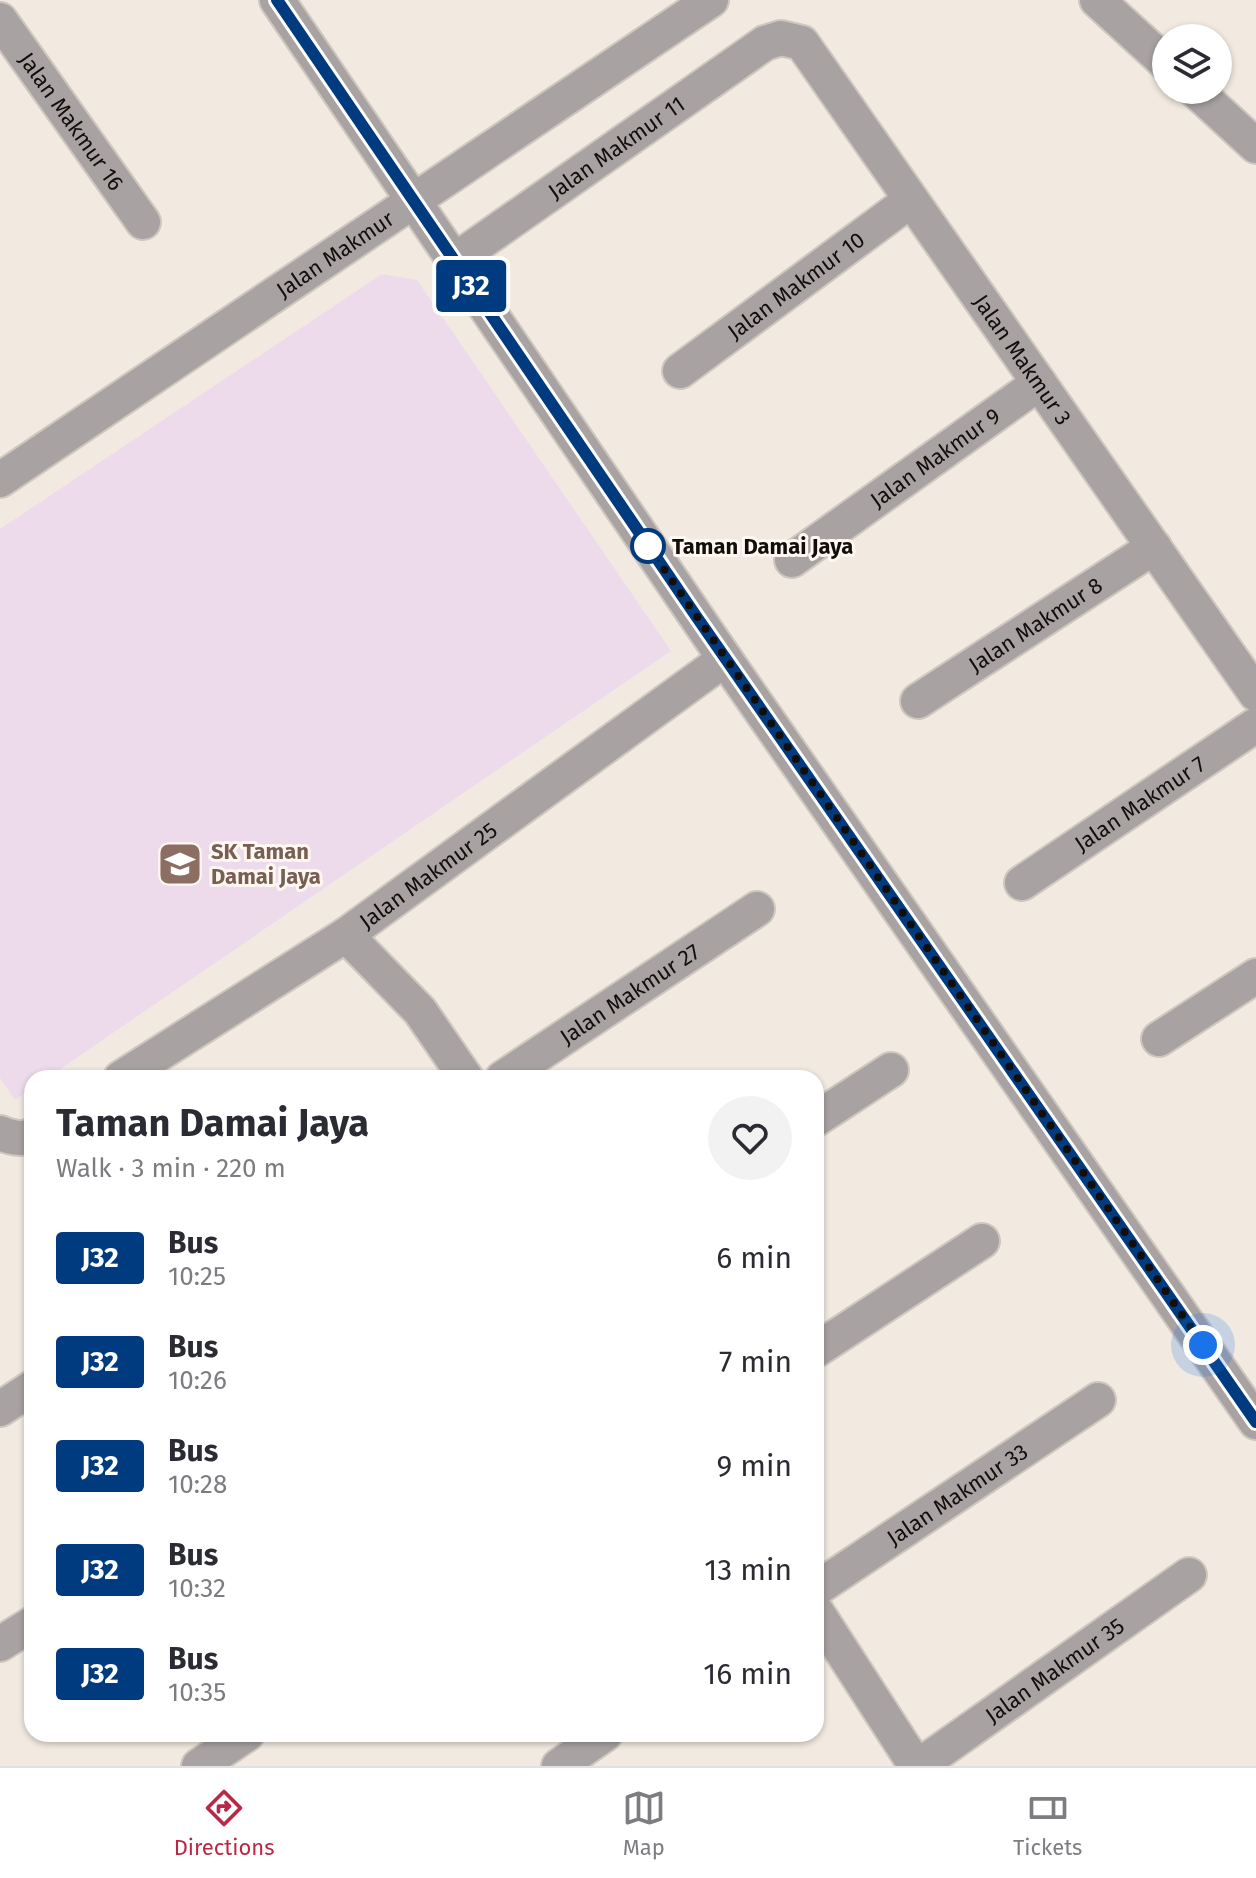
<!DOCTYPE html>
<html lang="en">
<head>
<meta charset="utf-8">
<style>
	:root { --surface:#fff; --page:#f2f2f3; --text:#2b2b33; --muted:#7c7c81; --line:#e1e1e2; --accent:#b92846 }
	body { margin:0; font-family:"Fira Sans",sans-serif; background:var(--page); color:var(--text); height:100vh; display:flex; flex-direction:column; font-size:30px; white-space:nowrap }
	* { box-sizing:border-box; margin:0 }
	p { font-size:26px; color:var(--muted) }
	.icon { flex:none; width:44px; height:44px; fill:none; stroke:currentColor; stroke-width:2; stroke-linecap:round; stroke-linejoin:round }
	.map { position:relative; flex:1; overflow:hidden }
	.details { position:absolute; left:24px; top:1070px; width:800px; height:672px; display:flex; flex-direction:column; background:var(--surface); border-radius:24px; box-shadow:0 2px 6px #0004 }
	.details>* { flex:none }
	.badge { padding:0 16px; border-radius:6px; font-size:28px; line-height:52px }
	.fabs { position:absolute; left:1152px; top:24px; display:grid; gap:16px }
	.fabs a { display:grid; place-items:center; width:80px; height:80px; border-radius:50%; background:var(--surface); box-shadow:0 2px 6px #0004; font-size:40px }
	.you { position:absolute; width:40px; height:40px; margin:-20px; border:6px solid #fff; border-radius:50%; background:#1a73e8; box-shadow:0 0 0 12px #1a73e833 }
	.map>.badge { position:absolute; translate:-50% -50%; box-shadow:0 0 0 4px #fff }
	.round { display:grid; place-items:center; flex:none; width:84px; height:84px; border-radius:42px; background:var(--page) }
	.overview { display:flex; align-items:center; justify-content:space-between; height:136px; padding:0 32px }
	h1 { font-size:38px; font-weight:700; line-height:60px }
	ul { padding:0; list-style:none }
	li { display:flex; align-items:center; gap:24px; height:104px; padding:0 32px }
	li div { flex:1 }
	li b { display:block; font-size:30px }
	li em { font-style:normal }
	li .badge { min-width:88px; font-weight:700; text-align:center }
	.dock { display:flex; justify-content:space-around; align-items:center; height:112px; border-top:2px solid var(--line); background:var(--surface); font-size:22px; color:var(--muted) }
	.dock a { display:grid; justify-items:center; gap:4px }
	.dock .active { color:var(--accent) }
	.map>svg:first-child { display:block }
	.education { fill:#eddbec }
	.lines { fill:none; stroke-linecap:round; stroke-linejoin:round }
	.minor-casing { stroke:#cec7bf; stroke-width:38 }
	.minor { stroke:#a8a2a3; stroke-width:34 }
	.line-casing { stroke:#fff; stroke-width:18 }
	.line { stroke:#003b80; stroke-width:12 }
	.walk { stroke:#110e0b; stroke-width:8; stroke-dasharray:0 14.4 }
	.stop-dot { fill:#fff; stroke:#003b80; stroke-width:4 }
	.labels { text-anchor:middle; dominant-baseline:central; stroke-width:6; stroke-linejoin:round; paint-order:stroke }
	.street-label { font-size:22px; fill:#110e0b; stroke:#fef8f0 }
	.stop-label { font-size:22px; font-weight:bold; fill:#110e0b; stroke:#fef8f0; text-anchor:start }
	.education-label { font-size:22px; font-weight:bold; fill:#785e54; stroke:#fef8f0; text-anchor:start }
</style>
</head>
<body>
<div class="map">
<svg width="1256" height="1766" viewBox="0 0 1256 1766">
	<rect width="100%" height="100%" fill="#f2eae1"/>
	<path class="education" d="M382,274L417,280L671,651L47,1078H32V1088L15,1100L0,1078V529Z"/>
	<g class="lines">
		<g class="minor-casing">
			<g id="minor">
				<path d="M277,0L725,659L1256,1422"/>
				<path d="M1097,0L1166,63"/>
				<path id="s1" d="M0,20L143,222"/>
				<path d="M1195,90L1256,146"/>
				<path id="s2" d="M454,261L765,43L781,38L802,43L1256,694"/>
				<path id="s3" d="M680,371L911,200"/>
				<path id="s4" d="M0,480L711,0"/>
				<path id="s5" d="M792,560L1039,383"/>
				<path id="s6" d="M918,701L1154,547"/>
				<path id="s7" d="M1022,883L1256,725"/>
				<path d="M346,935L420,1011L466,1078"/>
				<path d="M1159,1039L1256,976"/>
				<path id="s8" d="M121,1078L346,935L725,659"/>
				<path id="s9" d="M503,1078L757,909"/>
				<path d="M816,1119L891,1070"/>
				<path d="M0,1133C10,1137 22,1141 32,1135"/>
				<path d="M816,1350L982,1241"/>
				<path d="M0,1409L32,1388"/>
				<path id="s10" d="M816,1589L1098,1400"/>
				<path d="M816,1611L916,1766"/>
				<path d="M0,1644L32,1624"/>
				<path d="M199,1766L247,1734"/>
				<path d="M559,1766L605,1734"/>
				<path id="s11" d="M919,1766L1189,1575"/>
			</g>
		</g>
		<use href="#minor" class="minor"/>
	</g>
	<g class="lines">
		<g class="line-casing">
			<path id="line" d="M277,0L696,616L1256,1422"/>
		</g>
		<use href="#line" class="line"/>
		<path class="walk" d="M648,546L1203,1345"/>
	</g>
	<defs>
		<g id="school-square" transform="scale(2.3)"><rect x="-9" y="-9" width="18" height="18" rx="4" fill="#8d6e63" stroke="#fef8f0"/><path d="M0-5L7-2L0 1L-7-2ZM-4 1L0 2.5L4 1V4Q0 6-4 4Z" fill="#fff"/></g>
	</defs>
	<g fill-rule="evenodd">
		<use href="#school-square" x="180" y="864"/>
	</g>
	<circle class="stop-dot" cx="648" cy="546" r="16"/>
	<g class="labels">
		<g class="street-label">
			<text stroke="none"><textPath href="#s1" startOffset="124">Jalan Makmur 16</textPath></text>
			<text stroke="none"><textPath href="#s2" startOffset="198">Jalan Makmur 11</textPath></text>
			<text stroke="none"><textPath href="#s4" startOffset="404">Jalan Makmur</textPath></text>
			<text stroke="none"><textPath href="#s3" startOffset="144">Jalan Makmur 10</textPath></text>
			<text stroke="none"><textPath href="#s2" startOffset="804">Jalan Makmur 3</textPath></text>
			<text stroke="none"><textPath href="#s5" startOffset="176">Jalan Makmur 9</textPath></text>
			<text stroke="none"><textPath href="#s6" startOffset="140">Jalan Makmur 8</textPath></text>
			<text stroke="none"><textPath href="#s7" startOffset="142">Jalan Makmur 7</textPath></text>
			<text stroke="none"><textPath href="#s8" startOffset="368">Jalan Makmur 25</textPath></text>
			<text stroke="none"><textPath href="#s9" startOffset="152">Jalan Makmur 27</textPath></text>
			<text stroke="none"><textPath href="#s10" startOffset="170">Jalan Makmur 33</textPath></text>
			<text stroke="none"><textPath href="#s11" startOffset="166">Jalan Makmur 35</textPath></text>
		</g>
		<g class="stop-label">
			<text x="672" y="546">Taman Damai Jaya</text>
		</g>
		<g class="education-label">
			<text x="211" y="851">SK Taman<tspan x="211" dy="25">Damai Jaya</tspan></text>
		</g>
	</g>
</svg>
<div class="fabs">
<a><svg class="icon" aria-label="layers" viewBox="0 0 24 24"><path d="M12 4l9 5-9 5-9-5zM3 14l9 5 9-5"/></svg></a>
</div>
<div class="you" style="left:1203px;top:1345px"></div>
<b class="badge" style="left:471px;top:286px;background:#003b80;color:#fff">J32</b>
<section class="details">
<div class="overview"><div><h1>Taman Damai Jaya</h1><p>Walk · 3 min · 220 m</p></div><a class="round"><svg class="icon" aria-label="heart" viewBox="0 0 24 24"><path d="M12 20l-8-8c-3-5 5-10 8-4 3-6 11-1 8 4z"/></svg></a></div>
<ul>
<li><span class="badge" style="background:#003b80;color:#fff">J32</span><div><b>Bus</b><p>10:25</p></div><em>6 min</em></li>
<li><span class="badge" style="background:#003b80;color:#fff">J32</span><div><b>Bus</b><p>10:26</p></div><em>7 min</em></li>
<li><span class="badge" style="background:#003b80;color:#fff">J32</span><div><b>Bus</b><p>10:28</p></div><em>9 min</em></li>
<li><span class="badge" style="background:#003b80;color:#fff">J32</span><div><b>Bus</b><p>10:32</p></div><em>13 min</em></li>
<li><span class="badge" style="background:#003b80;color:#fff">J32</span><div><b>Bus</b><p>10:35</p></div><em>16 min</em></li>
</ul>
</section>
</div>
<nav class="dock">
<a class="active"><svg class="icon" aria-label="directions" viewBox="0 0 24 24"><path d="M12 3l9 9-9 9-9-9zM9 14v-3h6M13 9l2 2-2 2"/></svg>Directions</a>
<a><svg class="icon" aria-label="map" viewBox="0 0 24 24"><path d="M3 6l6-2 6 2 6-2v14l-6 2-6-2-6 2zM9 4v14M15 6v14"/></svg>Map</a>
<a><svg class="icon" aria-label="tickets" viewBox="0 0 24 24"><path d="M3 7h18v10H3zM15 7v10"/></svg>Tickets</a>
</nav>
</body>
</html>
